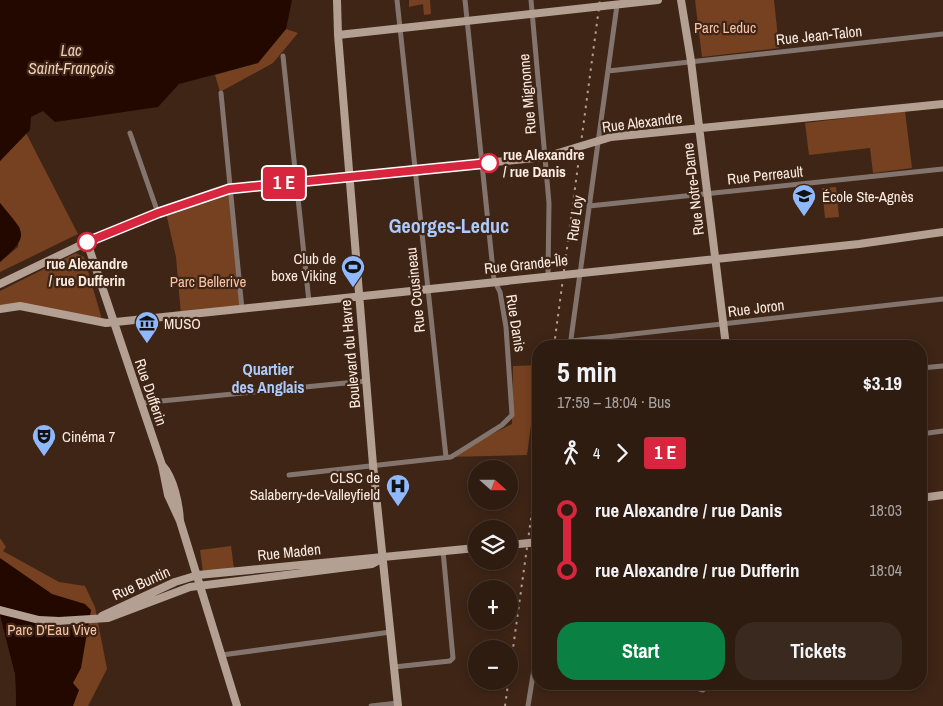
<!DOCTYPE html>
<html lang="en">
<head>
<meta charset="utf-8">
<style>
	:root { --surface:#2e1c10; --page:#3a291e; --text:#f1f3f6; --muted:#a7a19f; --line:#493a30; --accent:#0b8043 }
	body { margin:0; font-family:"Archivo Narrow",sans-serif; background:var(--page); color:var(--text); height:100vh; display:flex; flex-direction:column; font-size:19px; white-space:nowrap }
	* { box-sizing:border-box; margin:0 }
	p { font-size:16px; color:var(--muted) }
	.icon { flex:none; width:28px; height:28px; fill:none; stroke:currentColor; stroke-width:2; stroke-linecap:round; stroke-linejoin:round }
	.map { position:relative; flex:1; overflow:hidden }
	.panel { position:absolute; left:532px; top:340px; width:395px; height:350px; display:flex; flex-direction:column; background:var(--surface); border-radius:20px; box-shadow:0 2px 12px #0003,0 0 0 1px var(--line) }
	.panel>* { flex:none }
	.badge { padding:0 10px; border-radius:4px; font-size:18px; line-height:32px }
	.needle { width:32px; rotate:111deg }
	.fabs { position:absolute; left:468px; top:460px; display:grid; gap:10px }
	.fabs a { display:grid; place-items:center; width:50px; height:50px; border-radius:50%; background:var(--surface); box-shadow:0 2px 12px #0003,0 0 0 1px var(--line); font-size:25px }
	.map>.badge { position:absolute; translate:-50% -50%; box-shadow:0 0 0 2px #fff }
	.legs { display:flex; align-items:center; gap:8px; height:55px; padding:0 25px; font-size:16px }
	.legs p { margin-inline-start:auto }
	.headline { display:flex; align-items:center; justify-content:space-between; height:85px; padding:0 25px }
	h1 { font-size:28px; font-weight:700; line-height:38px }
	.primary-button { display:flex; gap:10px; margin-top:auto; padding:10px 25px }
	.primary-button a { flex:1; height:58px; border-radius:20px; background:var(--accent); color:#fff; font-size:20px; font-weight:700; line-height:58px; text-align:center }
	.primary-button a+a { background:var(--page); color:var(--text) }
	ul { padding:0 25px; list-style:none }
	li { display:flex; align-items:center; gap:18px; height:60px; font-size:19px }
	li i { display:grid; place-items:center; width:8px; height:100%; margin:0 6px; background:currentColor }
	li i::after { content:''; width:12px; height:12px; margin:-6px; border:4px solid; border-radius:50%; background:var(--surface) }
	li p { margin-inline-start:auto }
	li:first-child i { background:linear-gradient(#0000 50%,currentColor 0) }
	li:last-child i { background:linear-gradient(currentColor 50%,#0000 0) }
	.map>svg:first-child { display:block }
	.green { fill:#764121 }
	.water { fill:#230800 }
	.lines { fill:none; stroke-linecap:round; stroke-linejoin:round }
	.street { stroke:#83756e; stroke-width:5 }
	.secondary { stroke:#b49f93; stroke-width:8 }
	.rail { stroke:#b39f93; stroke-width:2; stroke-dasharray:2.5 5; stroke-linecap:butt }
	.line-1-casing { stroke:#fff; stroke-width:11 }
	.line-1 { stroke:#d7263d; stroke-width:8 }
	.stop-1-dot { fill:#fff; stroke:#d7263d; stroke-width:2.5 }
	.labels { text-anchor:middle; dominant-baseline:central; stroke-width:4.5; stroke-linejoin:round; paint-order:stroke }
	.park-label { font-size:15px; fill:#f8c3a6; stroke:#3e2516 }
	.street-label { font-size:15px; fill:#fcebe1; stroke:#3e2516 }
	.stop-label { font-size:15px; font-weight:bold; fill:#fcebe1; stroke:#3e2516; text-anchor:start }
	.poi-label { font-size:15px; fill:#fcebe1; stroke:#3e2516; text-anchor:start }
	.water-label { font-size:16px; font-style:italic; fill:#f3d0bc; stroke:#3e2516 }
	.neighbourhood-label { font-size:16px; font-weight:bold; fill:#abcafd; stroke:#3e2516 }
	.district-label { font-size:20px; font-weight:bold; fill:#abcafd; stroke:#3e2516 }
</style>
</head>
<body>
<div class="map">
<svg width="943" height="706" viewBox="0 0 943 706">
	<rect width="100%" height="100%" fill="#3e2516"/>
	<path class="green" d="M409,0H430L431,14L424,15L423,4L409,7Z
		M695,0H774L779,48L702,57Z
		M286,29L298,33L273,63L220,92L215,75L258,63Z
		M905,111L912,168L873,173L870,148L809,155L805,123Z
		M26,133L78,234L0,272V262L18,247L20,228L0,203V161Z
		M836,187L839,217L825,218L822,188Z
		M229,192L242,309L181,315L176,257L166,213Z
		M76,253L84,257L101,316L100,320L0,307V291Z
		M539,365L527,455L446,457L512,424L513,366Z
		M0,538L6,547L3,551L59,582L85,586L95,607L107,669L88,706H16L15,675L0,616Z
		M231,546L234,569L203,572L200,550Z"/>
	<path class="water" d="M0,0H292L286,29L258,63L179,84L158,107L55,122L43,111L31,117L30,130L0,161Z
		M0,203C24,233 32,234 0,262Z
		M0,558L52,594L85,604L91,610L81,668L73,683L79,690L73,706H16L15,675L0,616Z"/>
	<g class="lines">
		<path class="street" d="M397,0L446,457
			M531,0L549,203L548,275
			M283,56L309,302
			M608,71L943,34
			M221,93L242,309
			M130,133L158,213
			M589,206L943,169
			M571,341L943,299
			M570,346L617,5
			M921,368L943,366
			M141,403L366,381
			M921,434L943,431
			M289,475L451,457L502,425L512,415L506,327L500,292L494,280L465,0
			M222,655L391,632
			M394,667L450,661L453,658L443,551
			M684,684L703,690L705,684
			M371,706L398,703
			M528,706L534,669L539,654"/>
		<path class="secondary" d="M337,0L338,35L373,465L398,706
			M681,0L691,61L726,346
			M338,35L658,0
			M87,242L162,465L168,495L180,521
			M0,284L87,242L158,213L229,189L545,157L611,137L943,104
			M0,309L20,306L106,323L859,244L943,232
			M162,465C174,478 179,504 180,521L237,706
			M921,498L943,495
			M509,545L539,542
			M0,610L39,620L59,621L108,618L190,587L372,564L383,558
			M102,616L175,582L198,575L476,548"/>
		<path class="rail" d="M554,346L600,0
			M505,706L539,461"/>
	</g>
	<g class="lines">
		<g class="line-1-casing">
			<path id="line-1" d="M87,242L158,213L229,189L489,163"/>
		</g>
		<use href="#line-1" class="line-1"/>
	</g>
	<defs>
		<g id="school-pin" transform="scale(1.25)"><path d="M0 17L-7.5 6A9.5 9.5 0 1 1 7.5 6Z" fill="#8fb8fd" stroke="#3e2516"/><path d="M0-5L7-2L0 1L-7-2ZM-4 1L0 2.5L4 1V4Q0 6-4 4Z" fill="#111"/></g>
		<g id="stadium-pin" transform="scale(1.25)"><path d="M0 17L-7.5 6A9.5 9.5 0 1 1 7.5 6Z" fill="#8fb8fd" stroke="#3e2516"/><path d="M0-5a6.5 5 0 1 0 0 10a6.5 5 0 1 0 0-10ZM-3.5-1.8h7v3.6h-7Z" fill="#111"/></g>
		<g id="museum-pin" transform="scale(1.25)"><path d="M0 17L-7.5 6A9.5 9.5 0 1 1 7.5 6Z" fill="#8fb8fd" stroke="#3e2516"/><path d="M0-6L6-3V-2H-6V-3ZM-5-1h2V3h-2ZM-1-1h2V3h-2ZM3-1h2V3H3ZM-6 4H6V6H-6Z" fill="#111"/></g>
		<g id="theatre-pin" transform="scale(1.25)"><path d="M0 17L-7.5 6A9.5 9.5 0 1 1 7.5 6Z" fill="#8fb8fd" stroke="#3e2516"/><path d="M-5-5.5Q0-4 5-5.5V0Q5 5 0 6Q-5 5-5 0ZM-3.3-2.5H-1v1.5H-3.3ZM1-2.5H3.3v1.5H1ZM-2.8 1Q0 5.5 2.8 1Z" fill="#111"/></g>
		<g id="hospital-pin" transform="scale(1.25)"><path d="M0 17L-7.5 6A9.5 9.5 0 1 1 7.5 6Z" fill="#8fb8fd" stroke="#3e2516"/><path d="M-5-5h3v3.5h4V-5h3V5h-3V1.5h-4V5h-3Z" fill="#111"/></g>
	</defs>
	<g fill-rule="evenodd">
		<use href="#school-pin" x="804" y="196"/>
		<use href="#stadium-pin" x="353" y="267"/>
		<use href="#museum-pin" x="147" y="323"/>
		<use href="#theatre-pin" x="44" y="436"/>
		<use href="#hospital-pin" x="398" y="486"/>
	</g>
	<g class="stop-1-dot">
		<circle cx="489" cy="163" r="9"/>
		<circle cx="87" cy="242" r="9"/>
	</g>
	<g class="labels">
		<g class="park-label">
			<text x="725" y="27">Parc Leduc</text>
			<text x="208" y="281">Parc Bellerive</text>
			<text x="52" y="629">Parc D'Eau Vive</text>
		</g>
		<g class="street-label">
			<text transform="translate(819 35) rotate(-6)">Rue Jean-Talon</text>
			<text transform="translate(527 94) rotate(-95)">Rue Mignonne</text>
			<text transform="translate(642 122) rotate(-7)">Rue Alexandre</text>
			<text transform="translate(765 175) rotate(-6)">Rue Perreault</text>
			<text transform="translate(693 189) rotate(-97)">Rue Notre-Dame</text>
			<text transform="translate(575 218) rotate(-82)">Rue Loy</text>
			<text transform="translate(526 264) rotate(-6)">Rue Grande-Île</text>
			<text transform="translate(415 290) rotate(-96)">Rue Cousineau</text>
			<text transform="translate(756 308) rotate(-7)">Rue Joron</text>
			<text transform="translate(516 323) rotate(81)">Rue Danis</text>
			<text transform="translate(350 354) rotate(-95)">Boulevard du Havre</text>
			<text transform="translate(151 392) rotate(71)">Rue Dufferin</text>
			<text transform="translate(289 552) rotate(-6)">Rue Maden</text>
			<text transform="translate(141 583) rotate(-24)">Rue Buntin</text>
		</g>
		<g class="stop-label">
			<text x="503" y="154">rue Alexandre<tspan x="503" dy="17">/ rue Danis</tspan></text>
			<text x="87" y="263" text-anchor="middle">rue Alexandre<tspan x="87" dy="17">/ rue Dufferin</tspan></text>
		</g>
		<g class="poi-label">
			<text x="822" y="196">École Ste-Agnès</text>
			<text x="336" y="258" text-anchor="end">Club de<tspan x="336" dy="17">boxe Viking</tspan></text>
			<text x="164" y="323">MUSO</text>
			<text x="62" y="436">Cinéma 7</text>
			<text x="380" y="477" text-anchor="end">CLSC de<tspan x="380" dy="17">Salaberry-de-Valleyfield</tspan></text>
		</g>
		<g class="water-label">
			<text x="71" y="50">Lac<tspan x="71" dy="18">Saint-François</tspan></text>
		</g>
		<g class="neighbourhood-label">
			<text x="268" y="369">Quartier<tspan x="268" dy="18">des Anglais</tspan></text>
		</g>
		<g class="district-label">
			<text x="449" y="225">Georges-Leduc</text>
		</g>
	</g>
</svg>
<div class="fabs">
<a><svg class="needle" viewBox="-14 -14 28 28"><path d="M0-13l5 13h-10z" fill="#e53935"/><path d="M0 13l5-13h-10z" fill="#a7a19f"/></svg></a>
<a><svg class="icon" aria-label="layers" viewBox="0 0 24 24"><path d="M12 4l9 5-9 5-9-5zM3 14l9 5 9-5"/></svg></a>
<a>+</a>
<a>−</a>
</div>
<b class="badge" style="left:284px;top:183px;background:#d7263d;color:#fff">1 E</b>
<section class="panel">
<div class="headline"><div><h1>5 min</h1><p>17:59 – 18:04 · Bus</p></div><b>$3.19</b></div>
<div class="legs"><svg class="icon" aria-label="walk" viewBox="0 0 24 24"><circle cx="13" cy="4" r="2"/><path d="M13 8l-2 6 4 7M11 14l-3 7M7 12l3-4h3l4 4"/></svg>4<svg class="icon" aria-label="forward" viewBox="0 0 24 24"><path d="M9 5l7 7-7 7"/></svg><b class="badge" style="background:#d7263d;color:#fff">1 E</b></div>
<ul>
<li><i style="color:#d7263d"></i><b>rue Alexandre / rue Danis</b><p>18:03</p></li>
<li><i style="color:#d7263d"></i><b>rue Alexandre / rue Dufferin</b><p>18:04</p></li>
</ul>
<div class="primary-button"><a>Start</a><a>Tickets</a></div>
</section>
</div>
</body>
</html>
